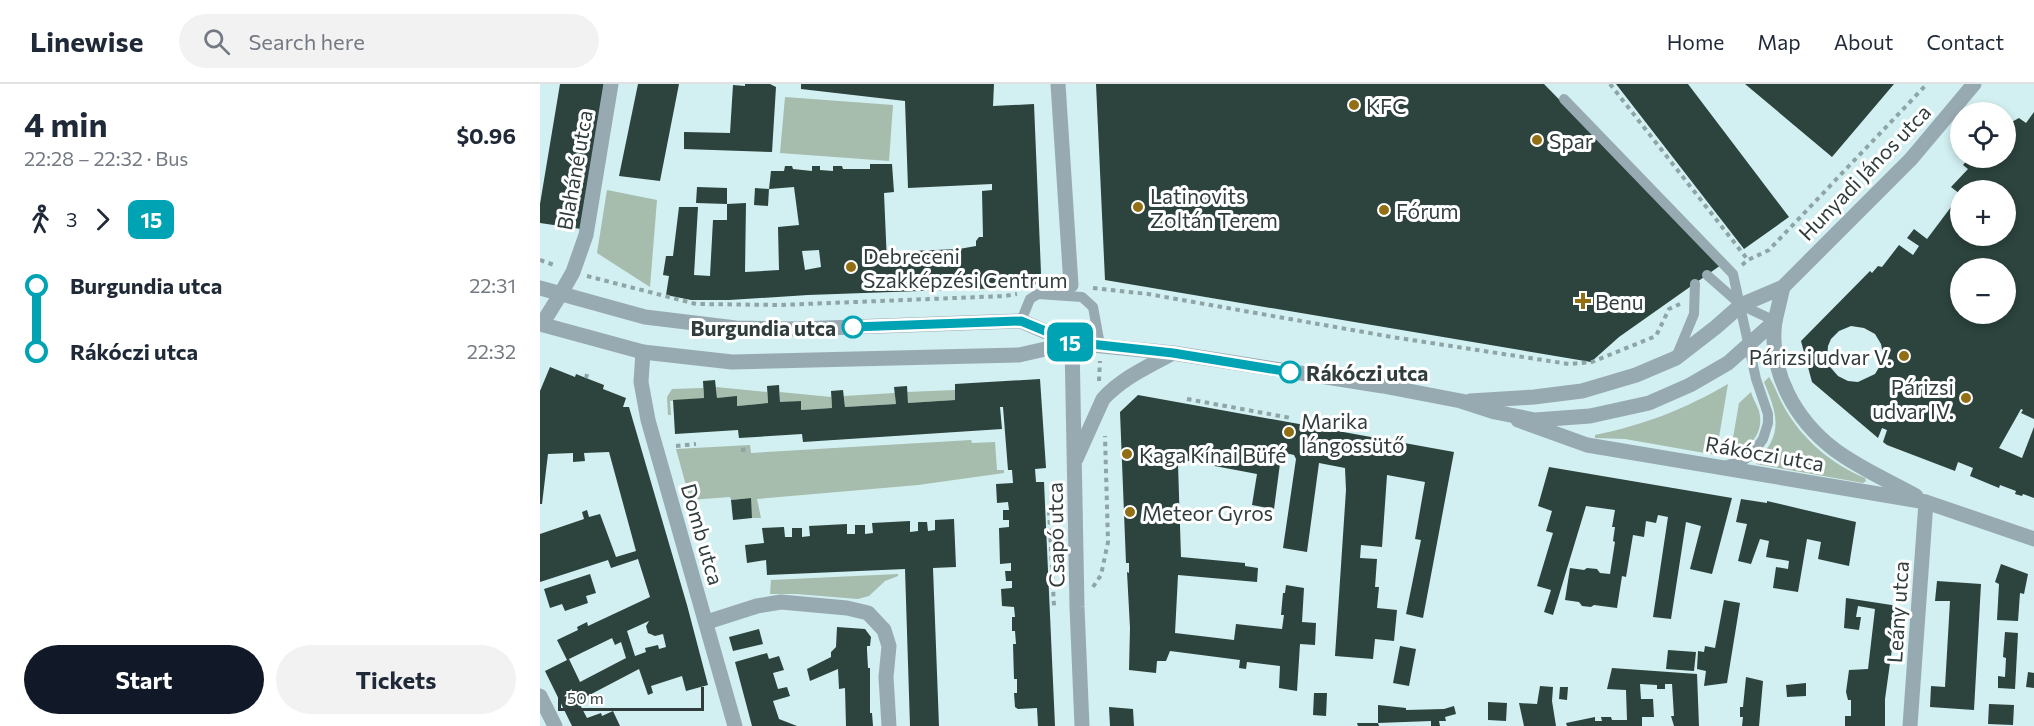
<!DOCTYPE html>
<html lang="en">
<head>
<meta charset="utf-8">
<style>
	:root { --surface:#fff; --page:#f2f2f3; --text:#1f2937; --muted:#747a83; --line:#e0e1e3; --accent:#111827 }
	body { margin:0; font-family:Commissioner,sans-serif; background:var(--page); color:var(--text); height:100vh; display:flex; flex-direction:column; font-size:22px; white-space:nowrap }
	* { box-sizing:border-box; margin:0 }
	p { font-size:20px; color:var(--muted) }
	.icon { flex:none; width:33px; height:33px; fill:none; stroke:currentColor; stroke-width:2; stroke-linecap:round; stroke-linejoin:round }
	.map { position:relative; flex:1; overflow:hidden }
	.panel { display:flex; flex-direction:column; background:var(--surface); width:540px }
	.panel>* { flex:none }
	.badge { padding:0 12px; border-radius:9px; font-size:21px; line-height:39px }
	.controls { position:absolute; left:1410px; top:18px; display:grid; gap:12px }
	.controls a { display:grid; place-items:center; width:66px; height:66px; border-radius:50%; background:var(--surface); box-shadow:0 3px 9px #0003; font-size:30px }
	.scale { position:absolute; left:18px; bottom:15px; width:146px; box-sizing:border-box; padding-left:6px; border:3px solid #313d3d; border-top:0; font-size:16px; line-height:21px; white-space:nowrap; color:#313d3d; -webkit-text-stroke:4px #fff; paint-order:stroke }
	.map>.badge { position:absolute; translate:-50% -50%; box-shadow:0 0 0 3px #fff }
	.legs { display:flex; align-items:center; gap:9px; height:66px; padding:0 24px; font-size:20px }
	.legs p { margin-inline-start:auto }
	.overview { display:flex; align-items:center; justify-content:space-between; height:102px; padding:0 24px }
	h1 { font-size:33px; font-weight:700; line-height:45px }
	.cta { display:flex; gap:12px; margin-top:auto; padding:12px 24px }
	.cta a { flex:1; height:69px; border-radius:36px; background:var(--accent); color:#fff; font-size:24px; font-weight:700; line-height:69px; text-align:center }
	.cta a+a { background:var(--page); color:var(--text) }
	ul { padding:0 24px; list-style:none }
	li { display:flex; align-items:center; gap:21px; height:66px; font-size:22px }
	li i { display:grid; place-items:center; width:9px; height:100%; margin:0 8px; background:currentColor }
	li i::after { content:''; width:15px; height:15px; margin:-8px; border:4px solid; border-radius:50%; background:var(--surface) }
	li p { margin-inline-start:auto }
	li:first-child i { background:linear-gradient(#0000 50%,currentColor 0) }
	li:last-child i { background:linear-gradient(currentColor 50%,#0000 0) }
	header { display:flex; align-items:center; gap:36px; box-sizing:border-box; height:84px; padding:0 30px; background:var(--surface); border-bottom:2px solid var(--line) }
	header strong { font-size:28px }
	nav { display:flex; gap:33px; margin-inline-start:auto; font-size:21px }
	.search { width:420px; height:54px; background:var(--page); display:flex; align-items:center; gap:15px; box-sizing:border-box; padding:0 21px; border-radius:33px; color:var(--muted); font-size:22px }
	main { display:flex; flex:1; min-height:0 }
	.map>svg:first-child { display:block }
	.green { fill:#a6bcac }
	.building { fill:#2c433e; fill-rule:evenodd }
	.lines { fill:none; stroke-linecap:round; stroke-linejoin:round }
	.path { stroke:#8ea4a5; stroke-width:4; stroke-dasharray:4.5 4.5; stroke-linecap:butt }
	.service { stroke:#98aab1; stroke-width:10 }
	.pedestrian { stroke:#98aab1; stroke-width:15 }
	.minor { stroke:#98aab1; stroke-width:15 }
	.tertiary { stroke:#98aab1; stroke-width:15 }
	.line-1-casing { stroke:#fff; stroke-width:14 }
	.line-1 { stroke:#00a3b4; stroke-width:9 }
	.poi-dot { fill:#926e15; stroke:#fff; stroke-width:2 }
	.stop-1-dot { fill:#fff; stroke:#00a3b4; stroke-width:3 }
	.labels { text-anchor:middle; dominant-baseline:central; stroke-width:6; stroke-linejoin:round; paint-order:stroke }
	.poi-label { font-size:21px; fill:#313d3d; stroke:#fff; text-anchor:start }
	.street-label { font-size:21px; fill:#313d3d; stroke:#fff }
	.stop-label { font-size:21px; font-weight:bold; fill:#313d3d; stroke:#fff; text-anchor:end }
</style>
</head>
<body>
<header>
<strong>Linewise</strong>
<div class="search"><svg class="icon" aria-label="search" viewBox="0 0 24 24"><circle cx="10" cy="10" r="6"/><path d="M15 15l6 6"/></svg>Search here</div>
<nav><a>Home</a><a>Map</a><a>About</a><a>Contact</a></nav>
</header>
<main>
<section class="panel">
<div class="overview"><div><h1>4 min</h1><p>22:28 – 22:32 · Bus</p></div><b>$0.96</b></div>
<div class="legs"><svg class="icon" aria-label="walk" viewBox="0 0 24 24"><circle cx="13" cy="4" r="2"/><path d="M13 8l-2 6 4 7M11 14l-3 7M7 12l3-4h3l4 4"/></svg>3<svg class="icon" aria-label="forward" viewBox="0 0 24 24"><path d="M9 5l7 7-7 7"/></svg><b class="badge" style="background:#00a3b4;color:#fff">15</b></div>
<ul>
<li><i style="color:#00a3b4"></i><b>Burgundia utca</b><p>22:31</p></li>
<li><i style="color:#00a3b4"></i><b>Rákóczi utca</b><p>22:32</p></li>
</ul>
<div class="cta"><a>Start</a><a>Tickets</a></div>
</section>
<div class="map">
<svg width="1494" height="642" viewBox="0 0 1494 642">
	<rect width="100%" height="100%" fill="#d2eff1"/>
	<path class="green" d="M245,13L353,21L349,77L240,69Z
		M67,106L117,116L110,203L57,169Z
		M1229,293C1235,302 1238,313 1244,323C1262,355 1291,380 1325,394L1326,397L1323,399L1216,380C1219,373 1226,367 1230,360C1242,339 1232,318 1224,298Z
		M1188,300L1176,371L1085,355L1055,354V351C1104,341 1145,325 1188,300Z
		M176,303L227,308L228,319L197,322L196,313L177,314Z
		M163,304L164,314L130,317L131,331H128L127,313L132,305Z
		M415,306V316L368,319L367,308Z
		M240,308L291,313L292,324L261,326V317L240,319Z
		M1211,308C1213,315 1217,321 1219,327C1225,349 1209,366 1190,371L1199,319Z
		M355,309L356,320L305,323L304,312Z
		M431,356L432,359L455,358L457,386H464V389L378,401L217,415L221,434H212L210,414L191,416L190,413L150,416L136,365L210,361L211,369Z
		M358,490V492L345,497L329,512L318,515L256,510H230L231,496Z"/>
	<path class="building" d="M20,0H64L41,145L0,139V120Z
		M98,0H139L120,97L79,92Z
		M205,0H230L236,3L232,68L144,65V48L190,49L193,1L205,2Z
		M261,0H454L453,22L494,20L501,189L500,195L495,201L491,203L268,211L189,216H151L126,211L129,192L123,191L126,172H133L139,123H158L154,191L170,192L173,136H187V120L156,119L157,103L187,104V120L206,119L205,188L239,186L238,143L259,141L254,103L229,105L231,87H244L245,82H252L253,85L272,87V82H280V86L293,87V82H302L303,85H330V80H352L354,108L344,109L347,179L371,180V167L419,165L436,162V157L439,153H443L442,107L452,106V100L368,104L365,17L261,5ZM279,166L281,183L265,186L262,167Z
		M556,0H1004L1181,181L1079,253L1051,278L565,196Z
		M1076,0H1148L1249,133L1204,165Z
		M1205,0H1354L1292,73Z
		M1494,28V335L1481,329L1483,326L1481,325L1459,364L1482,374L1494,343V414L1483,410L1482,412L1475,410L1476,407L1460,401L1459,404L1430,392L1433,384L1418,378L1415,387L1347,361L1343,358L1347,346L1342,344L1338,354L1272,298L1261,257L1330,187L1332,189L1338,182L1342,183L1359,161L1373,171L1379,162L1367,154L1374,145L1387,155L1420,111V152H1466V106H1420V110L1411,103L1428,85L1423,81L1429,74H1466V41L1479,34L1486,39ZM1420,184H1466V230H1420ZM1311,242L1324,244L1335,250L1341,260L1343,270L1341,280L1335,290L1318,298L1308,297L1298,292L1291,284L1287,275L1288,262L1291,255L1299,247Z
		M215,104L229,105L228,122L214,121Z
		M10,283L35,293L36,290L46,294L64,301L63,305L86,314L83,323H89L147,521L168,601L146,607L142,592L111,602L113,609L108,611L99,585L38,617L47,634L61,629L62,632L73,627L80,642H32L5,587L29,575L40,598L86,574L81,558L75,561L72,554L27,576L17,556L38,546L37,543L47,538L48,542L110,513L98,475L71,484L68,476L0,498V450L44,435L42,428L47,426L49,433L60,430L76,473L96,467L69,368L44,369L45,377L33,378V369L8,370L2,420H0V307ZM109,537L106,542L108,549L115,552L123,550L126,563L119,565L118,561L105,564L106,568L95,572L87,547Z
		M500,295L506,384L495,385L496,398H504L515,642H498L497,624L478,625L475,623L474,609H477V595H474L473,560H476L475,547H472V533H475L474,523L462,522L461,505L472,504V497H466L465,487H471V479L460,480L459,444L469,443V436H463V426H469L468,418L457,419L456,400L473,399L472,386H468L463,323H460L462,345L263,358L262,350L199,354L198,346L135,350L133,316L164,314L163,297L175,296L177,314L197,312V322L228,319L227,302L239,301L240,318L261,317V326L292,324L291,307L303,306L305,323L356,320L354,303L367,302L368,319L415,316V300Z
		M598,311L914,368L883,534L866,530L881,456L875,455L885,398L847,391L842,463L821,461L820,474L837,475L835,503H839L837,524L857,526L854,557L835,555L833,575L795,572L806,406L805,384L779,379L767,468L743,464L756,375L754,371L745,369L741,372L734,425L712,421L717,390L643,376L638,380L641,473L705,479V482L718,484L717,498L638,491L635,549L694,556L696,540L742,545L744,531H741L743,509H745L746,501L764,504L762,538L776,539L775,561L760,560L757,607L739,604L740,582L707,578L706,585L699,584L700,576L630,567L626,577H617L616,589L589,586L590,544L587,488L589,489V479H586L580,328Z
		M1009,383L1192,414L1172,490L1150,485L1161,442L1146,438L1131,535L1113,533L1128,433L1118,431L1116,439L1106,437L1104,453L1093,451L1086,493L1082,492L1077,524L1054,521L1051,523L1042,522L1039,518L1025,516L1030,484L1044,486L1047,484L1057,485L1060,489L1070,490L1075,458L1073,457L1075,443H1072L1075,426L1046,422L1013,531L1004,528L1011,506L997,502L1013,449L1006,447L1012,427L998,422Z
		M211,414L212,434L193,436L191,416Z
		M1201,415L1227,419V417L1316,438L1309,482L1278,475L1281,458L1267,455L1258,508L1233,504L1236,483L1248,485L1249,477L1226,473L1229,457L1220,455L1211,480L1198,477L1207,440L1196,438Z
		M414,435L416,483L393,484L399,642H370L365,485L227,491L226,476L207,479L205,461L224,459L222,444L244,443L245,453H252V444H262V453L270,452L269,442L307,440V450H315V441H325V450L333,449L332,439L370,437V448L378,447V438H387L388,447L395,446V436Z
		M1461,480L1488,490L1484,510L1480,509L1478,537L1457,536L1459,500L1455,498Z
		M50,490L56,509L46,512L48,519L25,527L22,520L10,524L4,505Z
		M1397,497L1441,500L1434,626L1390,623L1391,602L1405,603L1410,517H1395Z
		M1306,514L1358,522L1345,615V642H1305V632H1311V616H1308L1306,608L1309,586L1328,585L1335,525L1318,522L1316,533H1321L1319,546L1304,544Z
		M1184,516L1200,519L1187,599L1164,602L1166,587L1157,585L1158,567L1164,568L1165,562L1175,564Z
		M297,543L325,545L331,553L330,562H327V566L328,584H330V629H332L333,642H306L305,604L299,605L298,585L270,597L267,585L291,573V568L296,563Z
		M219,545L223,560L193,567L189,553Z
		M1465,548L1478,549L1475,605L1458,604V592L1465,593L1466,574L1463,573Z
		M860,562L876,565L869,602L853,599Z
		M1128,566L1156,568L1154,587L1126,585Z
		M227,569L229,575L239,572L244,586L233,589L238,605L247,603L250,612L233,617L239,635L257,642H212L195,578Z
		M1072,584L1157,590L1159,642H1134L1131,632H1134L1132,600H1125V605H1117V601L1100,600L1101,615H1113L1114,633H1102V642H1027L1026,639L1055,633V637H1062L1061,633H1071L1072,636H1087L1086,606L1067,605Z
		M1488,588L1494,589V604L1486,603Z
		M1206,593L1223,597L1219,642H1202L1203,633H1200V623H1203Z
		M1266,599V612L1247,613L1246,601Z
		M1000,602L1013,603L1012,617L1016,642H984L979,619L997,620Z
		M1020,603H1028L1027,616L1019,615Z
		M774,609H787L786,632L773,631Z
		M948,618L967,619L966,637L948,636Z
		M1449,620L1474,621L1473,641L1448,640Z
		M838,621L866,624V626L904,625L914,622L916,630L905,633L906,637H899L900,642H891V637L838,639L839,642H818L817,639H838Z
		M569,623L593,625L594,642H570Z"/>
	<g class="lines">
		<path class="path" d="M1070,0L1208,176
			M0,176L17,182
			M1202,181L1208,176L1229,166L1387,0
			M47,192L156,220L240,221L465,212L477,210
			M553,204L608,210L852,253L1029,280L1052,278L1116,252L1129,225L1140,220
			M46,294L47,290
			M559,297L560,277
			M647,315L751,334
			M136,362L156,360
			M201,366L210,365
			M509,427L514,522
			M553,503L561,491L568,458L565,352"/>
		<path class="service" d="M1024,15L1193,190L1216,295L1228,330V339L1223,355L1212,370L1204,376L1184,382
			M1167,191L1201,221L1235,237
			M481,237L490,215L498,210L542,213L553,223L560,261
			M1137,271L1154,230L1155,200"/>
		<path class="pedestrian" d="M518,0L531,201"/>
		<path class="minor" d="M20,211L33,188L46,151L71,0
			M1235,237C1228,287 1255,336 1295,366C1319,384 1349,397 1376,412
			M103,268L101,298L108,336L195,642
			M978,336L1047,361L1386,418L1494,455
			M167,538L217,522L241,518L307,524L328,529L344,546L349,562L346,593L349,642
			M0,612L15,642
			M1370,642L1386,418"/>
		<path class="tertiary" d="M0,204L105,233L196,244L258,245L481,237L532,259L633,269L843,302L921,317L955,328L995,336L1050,332L1109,319L1150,301L1188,279L1235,237L1243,203
			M0,240L103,268L192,278L479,271L532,259
			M2,240L20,211
			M532,259L537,523L542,642
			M930,317L994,313L1042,307L1096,291L1136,274L1176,243L1201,221L1243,203L1371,75L1434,0
			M536,375L563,315C582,294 609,282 633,269"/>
	</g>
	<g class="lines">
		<g class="line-1-casing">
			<path id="line-1" d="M313,243L481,237L532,258L633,269L750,288"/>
		</g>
		<use href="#line-1" class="line-1"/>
	</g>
	<g class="poi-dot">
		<circle cx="814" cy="21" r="6"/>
		<circle cx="997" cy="56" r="6"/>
		<circle cx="598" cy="123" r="6"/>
		<circle cx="844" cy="126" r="6"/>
		<circle cx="311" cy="183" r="6"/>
		<path d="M1040 208h6v6h6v6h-6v6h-6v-6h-6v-6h6z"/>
		<circle cx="1364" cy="272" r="6"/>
		<circle cx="1426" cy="314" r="6"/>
		<circle cx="749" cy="348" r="6"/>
		<circle cx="587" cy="370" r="6"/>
		<circle cx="590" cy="428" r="6"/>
	</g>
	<g class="stop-1-dot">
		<circle cx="313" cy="243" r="10"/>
		<circle cx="750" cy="288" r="10"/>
	</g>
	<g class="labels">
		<g class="poi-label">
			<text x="826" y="21">KFC</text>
			<text x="1009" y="56">Spar</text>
			<text x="610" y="111">Latinovits<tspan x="610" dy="24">Zoltán Terem</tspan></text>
			<text x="856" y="126">Fórum</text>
			<text x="323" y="171">Debreceni<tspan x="323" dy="24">Szakképzési Centrum</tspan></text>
			<text x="1055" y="217">Benu</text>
			<text x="1352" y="272" text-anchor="end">Párizsi udvar V.</text>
			<text x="1414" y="302" text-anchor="end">Párizsi<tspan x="1414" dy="24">udvar IV.</tspan></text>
			<text x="761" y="336">Marika<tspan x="761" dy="24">lángossütő</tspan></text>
			<text x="599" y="370">Kaga Kínai Büfé</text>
			<text x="602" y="428">Meteor Gyros</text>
		</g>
		<g class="street-label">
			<text transform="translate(34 86) rotate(-80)">Blaháné utca</text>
			<text transform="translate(1324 88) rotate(-46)">Hunyadi János utca</text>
			<text transform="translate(1225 369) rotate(10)">Rákóczi utca</text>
			<text transform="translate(163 450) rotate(74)">Domb utca</text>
			<text transform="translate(515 451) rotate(-91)">Csapó utca</text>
			<text transform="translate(1357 528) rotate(-86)">Leány utca</text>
		</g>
		<g class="stop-label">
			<text x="296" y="243">Burgundia utca</text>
			<text x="766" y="288" text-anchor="start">Rákóczi utca</text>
		</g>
	</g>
</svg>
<div class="controls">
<a><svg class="icon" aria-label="locate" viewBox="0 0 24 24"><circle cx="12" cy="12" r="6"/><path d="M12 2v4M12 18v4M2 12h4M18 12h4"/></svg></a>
<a>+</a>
<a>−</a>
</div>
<div class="scale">50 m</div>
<b class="badge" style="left:530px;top:258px;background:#00a3b4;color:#fff">15</b>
</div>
</main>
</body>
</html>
